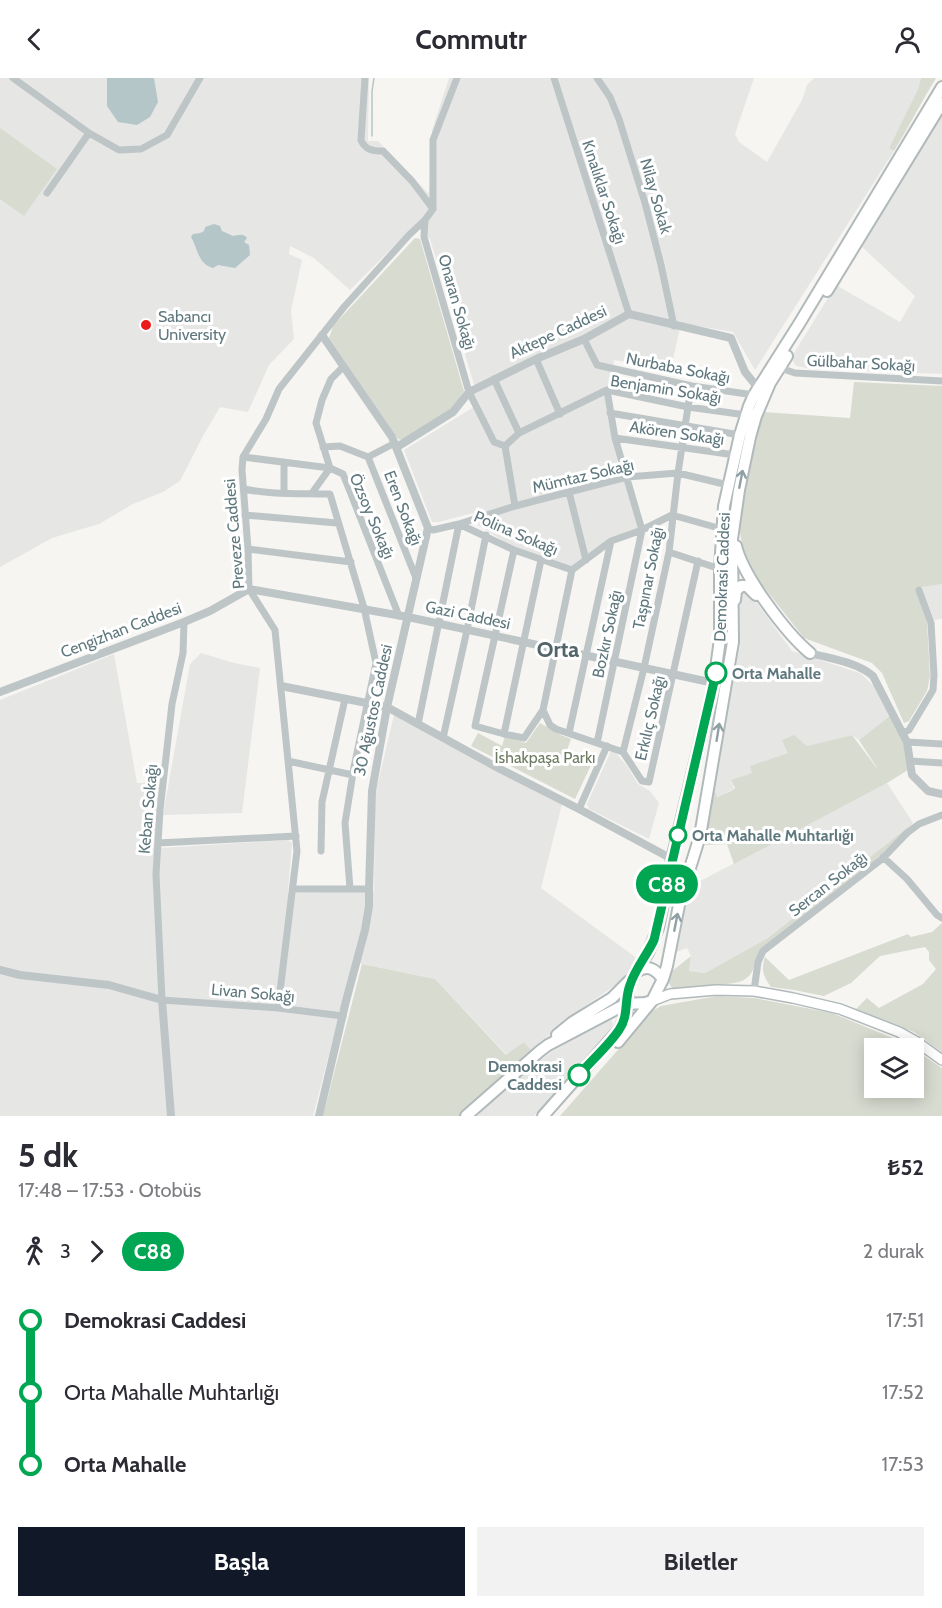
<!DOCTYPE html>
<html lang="tr">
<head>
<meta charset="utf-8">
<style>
	:root { --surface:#fff; --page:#f2f2f3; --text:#2b2b33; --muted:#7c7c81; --accent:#111827 }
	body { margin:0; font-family:Cabin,sans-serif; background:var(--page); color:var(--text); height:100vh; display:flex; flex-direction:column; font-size:22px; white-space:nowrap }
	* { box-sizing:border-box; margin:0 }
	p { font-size:20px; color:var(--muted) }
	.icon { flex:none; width:33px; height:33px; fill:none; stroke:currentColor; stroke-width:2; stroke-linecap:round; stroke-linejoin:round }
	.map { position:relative; height:1038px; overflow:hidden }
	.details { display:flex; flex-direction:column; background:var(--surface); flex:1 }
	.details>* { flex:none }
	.badge { padding:0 12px; border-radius:20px; font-size:21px; line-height:39px }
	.tools { position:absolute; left:864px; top:960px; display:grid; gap:12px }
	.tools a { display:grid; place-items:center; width:60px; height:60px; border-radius:0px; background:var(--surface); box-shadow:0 3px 15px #0003; font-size:30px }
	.map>.badge { position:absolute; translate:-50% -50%; box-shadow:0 0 0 3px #fff }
	.legs { display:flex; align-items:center; gap:9px; height:66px; padding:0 18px; font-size:20px }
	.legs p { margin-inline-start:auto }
	.summary { display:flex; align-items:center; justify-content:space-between; height:102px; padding:0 18px }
	h1 { font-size:33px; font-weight:700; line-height:45px }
	.primary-button { display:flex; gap:12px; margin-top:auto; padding:12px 18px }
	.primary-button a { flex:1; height:69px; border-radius:0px; background:var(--accent); color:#fff; font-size:24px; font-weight:700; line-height:69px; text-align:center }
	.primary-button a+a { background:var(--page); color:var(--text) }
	ul { padding:0 18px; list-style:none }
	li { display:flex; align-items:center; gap:21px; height:72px; font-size:22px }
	li i { display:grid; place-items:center; width:9px; height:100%; margin:0 8px; background:currentColor }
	li i::after { content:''; width:15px; height:15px; margin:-8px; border:4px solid; border-radius:50%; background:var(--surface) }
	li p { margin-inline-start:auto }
	li:first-child i { background:linear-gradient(#0000 50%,currentColor 0) }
	li:last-child i { background:linear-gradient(currentColor 50%,#0000 0) }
	header { display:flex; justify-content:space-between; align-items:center; height:78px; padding:0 18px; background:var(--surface); font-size:27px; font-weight:700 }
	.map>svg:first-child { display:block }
	.built { fill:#e6e6e5 }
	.green { fill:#d7dbd0 }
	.water { fill:#b4c6c7 }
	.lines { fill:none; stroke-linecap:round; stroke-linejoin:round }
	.stream { stroke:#b4c6c7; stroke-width:1.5 }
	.secondary-casing { stroke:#b0b9bb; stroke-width:12 }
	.primary-casing { stroke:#b1b9bb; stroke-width:14 }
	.minor { stroke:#bec5c7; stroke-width:7 }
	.tertiary { stroke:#bec5c7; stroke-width:8 }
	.secondary { stroke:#fff; stroke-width:9 }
	.primary { stroke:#fff; stroke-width:10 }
	.oneway { stroke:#8fa0a5 }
	.line-1-casing { stroke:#fff; stroke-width:14 }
	.line-1 { stroke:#00a651; stroke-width:9 }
	.poi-dot { fill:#ec1b1c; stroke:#fff; stroke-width:2 }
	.stop-1-dot { fill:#fff; stroke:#00a651; stroke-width:3 }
	.labels { text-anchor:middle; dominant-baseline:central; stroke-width:6; stroke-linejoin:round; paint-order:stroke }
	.street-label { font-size:16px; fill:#5f787e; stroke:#fff }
	.poi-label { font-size:16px; fill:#5f787e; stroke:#fff; text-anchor:start }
	.stop-label { font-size:16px; font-weight:bold; fill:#5f787e; stroke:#fff; text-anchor:start }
	.park-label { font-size:16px; fill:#6d7b62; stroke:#fff }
	.district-label { font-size:22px; font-weight:bold; fill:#516469; stroke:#fff }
</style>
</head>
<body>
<header><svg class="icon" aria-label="back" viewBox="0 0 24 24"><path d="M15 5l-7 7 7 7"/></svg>Commutr<svg class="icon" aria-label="person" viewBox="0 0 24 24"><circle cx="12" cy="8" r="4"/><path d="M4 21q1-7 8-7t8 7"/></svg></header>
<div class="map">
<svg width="942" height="1038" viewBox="0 0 942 1038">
	<rect width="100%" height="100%" fill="#f6f5f2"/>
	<path class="built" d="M0,0H369L368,63H378L429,116L432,52L449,0H754L735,56L739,64L767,84L802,22L807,7L814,0H921L918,11L889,70L894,73L755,292L733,254L681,245L671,291L614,282L611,317L617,354L644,453L611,465L573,493L514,470L478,447L473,435L439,444H432L404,372L477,327L472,316L476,313L430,161L415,147L350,212L314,180L290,168L289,176L302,182L291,233L294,261L269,287L248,334L220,329L203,358L180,403L163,414L133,426L99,446L52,460L0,489Z
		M942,38V296L811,291L796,288L791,280L836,207L900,244L915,218L861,168Z
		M942,506V541L934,542L922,509Z
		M747,511L792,573L860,595L875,609L891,637L859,662L852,657L807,668L794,658L783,662L789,675L751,688L753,695L731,702L734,711L716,719L713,711L740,568V512Z
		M201,575L234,585L260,590L242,735L163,737L190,586Z
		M114,576L137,705H159L160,770L288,762L292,765L288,815L374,813L375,717L394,637L562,726L541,810L638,881L626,900L582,930L531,972L524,964L507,977L435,901L353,884L313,1038H0V622Z
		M611,673L615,674L627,688L638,706L650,713L659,725L649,761L589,731L587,726Z
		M887,705L913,745L768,860L705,895L689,893L691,878L687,870L671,876L687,810Z
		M611,940L614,949L534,1038H477L512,1005L551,974Z"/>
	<path class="green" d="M921,0H936C921,24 909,49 894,73L889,70L918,11Z
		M0,50L57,91L24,138L0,121Z
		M415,160L420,161L464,313L452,332L402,362L398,361L329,260L333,248Z
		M854,304L942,308V506L916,510L927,545L930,598L927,613L909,643L904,645L882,595L872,585L804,560L756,499L747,482L743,470L739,450L750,388L763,334L850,340Z
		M891,637L904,666L908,692L887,705L734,786L727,766L705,767L713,709L717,719L733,712L735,710L731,702L752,695L750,688L788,675L782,662L794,657L807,668L852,657L879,693L859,662Z
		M540,645L561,657L571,661L567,672L594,681L575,721L471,668L478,655L502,668L505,658L526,665Z
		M913,745L880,778L755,882C754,891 752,897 744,902C735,907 684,911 672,910L669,905L671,894L691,878L689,893L705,895L768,860Z
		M942,845V974L914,954L855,932L867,920L879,930L923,906L936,891L929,882V874L925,869L880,878L851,905L824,918L794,912L771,909C763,898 761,892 765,879L789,902L908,856L911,859L932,854Z
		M362,886L435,901L506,977L524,964L531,972L460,1038H323Z
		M717,918L754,920L832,935L900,963L912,969L913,970H874V1010H914V971L942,990V1038H560L652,933L661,928Z"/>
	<path class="water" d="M107,0H154L158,24L150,39L137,47L118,44L107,28Z
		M214,146L220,148L222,153L233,158C238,157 244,155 247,160L244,164L249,167L250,177L235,190L218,187L213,190C198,186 198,171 191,159L193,156C198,155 205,156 205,149Z"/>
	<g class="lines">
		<path class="stream" d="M372,58V13L374,0"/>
		<g class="secondary-casing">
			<path id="secondary" d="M652,923L670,916L716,912L754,913L793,920L840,931L899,954L917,964L942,982"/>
		</g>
		<g class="primary-casing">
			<path id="primary" d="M827,213L942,25
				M736,468C743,498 786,555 810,575
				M735,522L736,513L741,508H747L756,517
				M636,894C648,886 655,891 663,901
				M557,957L573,944L612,920L629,903
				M618,964L652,923L663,901L667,888L680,822L700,758L733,564L732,461L739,412L750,359L756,338L770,305L787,278
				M466,1038L540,973L548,967L626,926L645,925L652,923
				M543,1038L619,952L626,938L628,910L635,895L648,875L658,850L672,781L714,605L720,561V491L724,428L740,357L749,328L754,317L799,246L942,9"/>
		</g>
		<path class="minor" d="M13,0L89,55L119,72L141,71L167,57L200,0
			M365,0L361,62C365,72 373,73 383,73L412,103L433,131
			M554,0L629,236
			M597,0L610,19L619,41L645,125L661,187L674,248
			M47,115L89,55
			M425,142L424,159L469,314L494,364L505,368
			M584,261L597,287L692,308L754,317
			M536,281L560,336
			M343,289L331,301L322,322L316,345L330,390L343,396L351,416L399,538
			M780,290L795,295L942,303
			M494,301L519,355L505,368L515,428
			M610,335L740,357
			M519,355L607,312L688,329L746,337
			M615,360L735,377
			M323,369L340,368L368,379L416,500
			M243,379L330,390L312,415
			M368,379L395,365
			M244,411C272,417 301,415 330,416L364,530L376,585L354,689L345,745L350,811
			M284,414V384
			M569,414L586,482
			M245,437L337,445
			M428,450L433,452L459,446L514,472L572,492L611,463L642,452L672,437L722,451
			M248,471L351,484
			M514,472L475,648L504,656L524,660L543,632L572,492
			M669,474L720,491
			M184,544L183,575L172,626L160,732L156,796L162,922L278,930L343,938
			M543,632L550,647L556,651L623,674L642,703L649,704L698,483
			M418,646L459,446L515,428L627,399L678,395L728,407
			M569,655L611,463
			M902,655L909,652L933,612L934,597L931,545L919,512
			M504,656L541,482
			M443,660L467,552L486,457
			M907,664L942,666
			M597,665L642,452L615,360L607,312
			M623,674L644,590L669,474L678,395L688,329L692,308
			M288,683L353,697
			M910,683L942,685
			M579,731L607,668
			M158,765L296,758
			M321,773L322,724L345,621
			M883,779L907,801L937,837L942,840
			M293,811H369
			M754,913L758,884L763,873L882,781L907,755L919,746L942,737
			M278,930L297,773L275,552L249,511L248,471L242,392L243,379L266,341L279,311L344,229L409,157L425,142L433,131V62L457,0"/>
		<path class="tertiary" d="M397,369L453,334L469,314L536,281L584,261L629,236L731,260L745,294L758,310
			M810,575C831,581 857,584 873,598L907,664L912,697L928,713L942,716
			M281,608L387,629L500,691L579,731L672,781
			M0,614L184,544L210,533L249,511L408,539L714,605
			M0,892L20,897L109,907L162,922L171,1038
			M319,1038L346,923L365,852L369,828V811L372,713L387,629L428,450L392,359L322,257"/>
		<use href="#secondary" class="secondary"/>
		<use href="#primary" class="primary"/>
	</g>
	<defs><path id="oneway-shaft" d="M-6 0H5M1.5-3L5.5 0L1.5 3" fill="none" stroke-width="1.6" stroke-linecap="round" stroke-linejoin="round" transform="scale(1.5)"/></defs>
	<g class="oneway">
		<use href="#oneway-shaft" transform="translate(741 401) rotate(-79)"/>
		<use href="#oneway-shaft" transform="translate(718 654) rotate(-81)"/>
		<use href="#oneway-shaft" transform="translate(676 844) rotate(-79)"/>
	</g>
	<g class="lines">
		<g class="line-1-casing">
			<path id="line-1" d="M579,997C591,983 609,967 619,952C629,938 624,922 630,907C635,891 647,877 654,862L716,595"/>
		</g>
		<use href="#line-1" class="line-1"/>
	</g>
	<circle class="poi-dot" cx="146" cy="247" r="6"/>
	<g class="stop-1-dot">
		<circle cx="716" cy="595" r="10"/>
		<circle cx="678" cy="757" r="8"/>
		<circle cx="579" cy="997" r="10"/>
	</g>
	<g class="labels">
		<g class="street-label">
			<text transform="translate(604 114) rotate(72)">Kınalıklar Sokağı</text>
			<text transform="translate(656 118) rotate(74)">Nilay Sokak</text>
			<text transform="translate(457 224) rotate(74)">Onaran Sokağı</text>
			<text transform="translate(558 254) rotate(-25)">Aktepe Caddesi</text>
			<text transform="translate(861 285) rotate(3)">Gülbahar Sokağı</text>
			<text transform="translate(678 290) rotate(11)">Nurbaba Sokağı</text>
			<text transform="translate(666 311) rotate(9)">Benjamin Sokağı</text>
			<text transform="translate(677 355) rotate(8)">Akören Sokağı</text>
			<text transform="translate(583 398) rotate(-13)">Mümtaz Sokağı</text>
			<text transform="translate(403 430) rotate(69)">Eren Sokağı</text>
			<text transform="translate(372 438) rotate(67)">Özsoy Sokağı</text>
			<text transform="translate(516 455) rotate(23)">Polina Sokağı</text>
			<text transform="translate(234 456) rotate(-95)">Preveze Caddesi</text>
			<text transform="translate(722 499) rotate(-88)">Demokrasi Caddesi</text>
			<text transform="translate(648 500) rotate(-79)">Taşpınar Sokağı</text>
			<text transform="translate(468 537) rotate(12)">Gazi Caddesi</text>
			<text transform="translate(121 552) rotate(-21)">Cengizhan Caddesi</text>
			<text transform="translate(607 556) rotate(-78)">Bozkır Sokağı</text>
			<text transform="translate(373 632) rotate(-78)">30 Ağustos Caddesi</text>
			<text transform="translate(650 640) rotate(-77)">Erkılıç Sokağı</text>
			<text transform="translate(148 731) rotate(-85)">Keban Sokağı</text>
			<text transform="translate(828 806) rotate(-38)">Sercan Sokağı</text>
			<text transform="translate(253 915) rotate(5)">Livan Sokağı</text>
		</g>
		<g class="poi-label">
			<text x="158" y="238">Sabancı<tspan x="158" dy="18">University</tspan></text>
		</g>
		<g class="stop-label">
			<text x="732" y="595">Orta Mahalle</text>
			<text x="692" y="757">Orta Mahalle Muhtarlığı</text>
			<text x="562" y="988" text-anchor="end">Demokrasi<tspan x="562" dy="18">Caddesi</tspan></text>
		</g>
		<g class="park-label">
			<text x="545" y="679">İshakpaşa Parkı</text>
		</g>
		<g class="district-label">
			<text x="558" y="571">Orta</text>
		</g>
	</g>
</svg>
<div class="tools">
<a><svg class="icon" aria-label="layers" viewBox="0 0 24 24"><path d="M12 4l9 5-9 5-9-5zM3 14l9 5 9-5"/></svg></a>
</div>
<b class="badge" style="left:667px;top:806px;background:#00a651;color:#fff">C88</b>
</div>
<section class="details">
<div class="summary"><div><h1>5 dk</h1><p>17:48 – 17:53 · Otobüs</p></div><b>₺52</b></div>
<div class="legs"><svg class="icon" aria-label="walk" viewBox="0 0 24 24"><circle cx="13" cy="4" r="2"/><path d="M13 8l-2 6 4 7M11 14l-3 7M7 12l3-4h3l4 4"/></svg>3<svg class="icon" aria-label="forward" viewBox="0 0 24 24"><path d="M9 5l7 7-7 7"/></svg><b class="badge" style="background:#00a651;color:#fff">C88</b><p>2 durak</p></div>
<ul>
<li><i style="color:#00a651"></i><b>Demokrasi Caddesi</b><p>17:51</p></li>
<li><i style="color:#00a651"></i><span>Orta Mahalle Muhtarlığı</span><p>17:52</p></li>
<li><i style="color:#00a651"></i><b>Orta Mahalle</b><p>17:53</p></li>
</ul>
<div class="primary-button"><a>Başla</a><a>Biletler</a></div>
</section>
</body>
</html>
